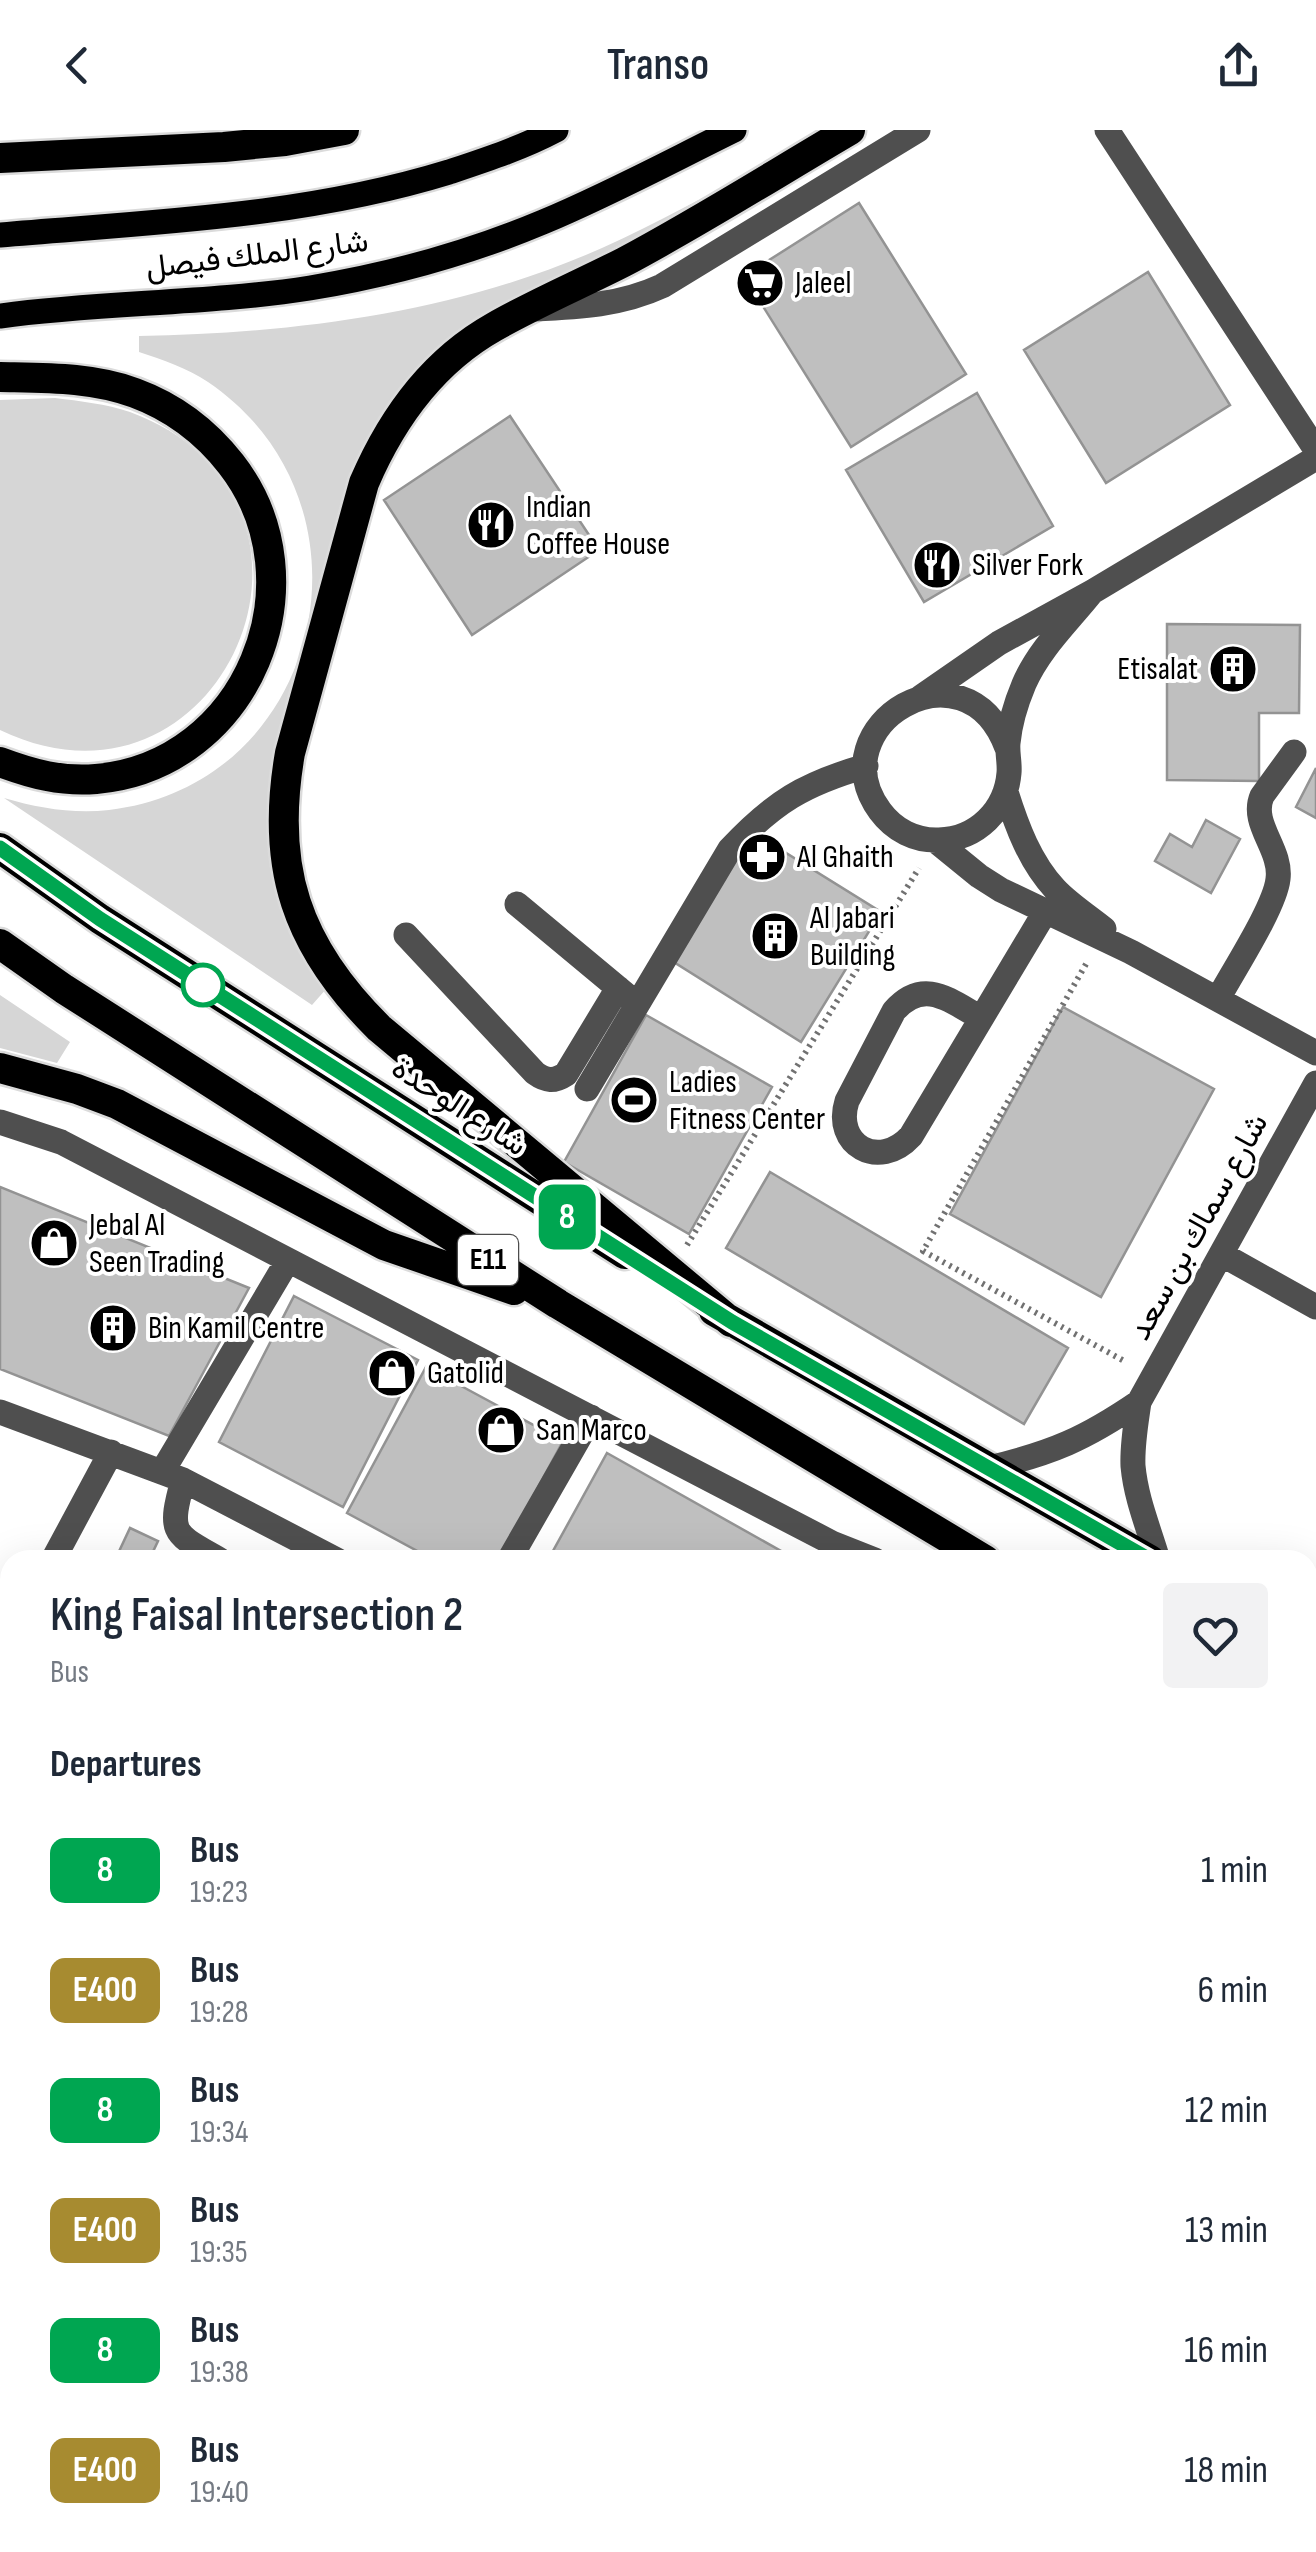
<!DOCTYPE html>
<html lang="en">
<head>
<meta charset="utf-8">
<style>
	:root { --surface:#fff; --page:#f2f2f3; --text:#1f2937; --muted:#747a83 }
	body { margin:0; font-family:"Sofia Sans Condensed",Vazirmatn,sans-serif; background:var(--page); color:var(--text); height:100vh; display:flex; flex-direction:column; font-size:38px; white-space:nowrap }
	* { box-sizing:border-box; margin:0 }
	p { font-size:32px; color:var(--muted) }
	.icon { flex:none; width:55px; height:55px; fill:none; stroke:currentColor; stroke-width:2; stroke-linecap:round; stroke-linejoin:round }
	.map { position:relative; flex:1; overflow:hidden }
	.details { position:absolute; left:0px; top:1420px; width:1318px; height:1002px; display:flex; flex-direction:column; background:var(--surface); border-radius:30px 30px 0 0; box-shadow:0 10px 40px #0002 }
	.details>* { flex:none }
	.badge { padding:0 20px; border-radius:15px; font-size:35px; line-height:65px }
	.map>.badge { position:absolute; translate:-50% -50%; box-shadow:0 0 0 5px #fff }
	h2 { padding:0 50px; font-size:38px; line-height:90px }
	.round { display:grid; place-items:center; flex:none; width:105px; height:105px; border-radius:10px; background:var(--page) }
	.summary { display:flex; align-items:center; justify-content:space-between; height:170px; padding:0 50px }
	h1 { font-size:48px; font-weight:600; line-height:75px }
	ul { padding:0; list-style:none }
	li { display:flex; align-items:center; gap:30px; height:120px; padding:0 50px }
	li div { flex:1 }
	li b { display:block; font-size:38px }
	li em { font-style:normal }
	li .badge { min-width:110px; font-weight:700; text-align:center }
	header { display:flex; justify-content:space-between; align-items:center; height:130px; padding:0 50px; background:var(--surface); font-size:45px; font-weight:600 }
	.map>svg:first-child { display:block }
	.green { fill:#d6d6d6 }
	.building { fill:#bfbfbf; stroke:#939393; stroke-width:2.5 }
	.lines { fill:none; stroke-linecap:round; stroke-linejoin:round }
	.major-casing { stroke:#dbdbdb; stroke-width:30 }
	.highway-casing { stroke:#dbdbdb; stroke-width:35 }
	.path { stroke:#717171; stroke-width:6; stroke-dasharray:2.5 5; stroke-linecap:butt }
	.minor { stroke:#4f4f4f; stroke-width:25 }
	.major { stroke:#000; stroke-width:25 }
	.highway { stroke:#000; stroke-width:30 }
	.line-casing { stroke:#fff; stroke-width:22 }
	.line { stroke:#00a651; stroke-width:15 }
	.stop-dot { fill:#fff; stroke:#00a651; stroke-width:5 }
	.labels { text-anchor:middle; dominant-baseline:central; stroke-width:8; stroke-linejoin:round; paint-order:stroke }
	.shield { fill:#fff; stroke:#4c4c4c; stroke-width:2.5 }
	.shield-label { font-size:30px; font-weight:bold; fill:#000 }
	.street-label { font-size:32px; fill:#000; stroke:#fff }
	.poi-label { font-size:32px; fill:#000; stroke:#fff; text-anchor:start }
</style>
</head>
<body>
<header><svg class="icon" aria-label="back" viewBox="0 0 24 24"><path d="M15 5l-7 7 7 7"/></svg>Transo<svg class="icon" aria-label="share" viewBox="0 0 24 24"><path d="M12 15V3M7 8l5-5 5 5M5 13v7h14v-7"/></svg></header>
<div class="map">
<svg width="1316" height="2422" viewBox="0 0 1316 2422">
	<rect width="100%" height="100%" fill="#fff"/>
	<path class="green" d="M766,35L769,39L520,166L437,224L400,258L372,304L350,353L338,390L294,567L276,615L267,678L268,710L281,773L327,858L312,875L4,668C38,678 73,684 109,680C325,654 386,373 208,252C187,238 163,230 139,222V206C297,203 456,183 602,118C658,93 712,62 766,35Z
		M55,268C80,271 106,274 130,282C368,370 223,707 0,600V270Z
		M0,865L70,912L57,933L0,918Z"/>
	<path class="building" d="M859,73L966,244L851,317L744,146Z
		M1148,142L1230,275L1106,353L1024,220Z
		M977,263L1053,396L924,472L846,340Z
		M510,286L599,420L472,505L384,370Z
		M1167,494L1300,495L1299,583H1259V651L1167,650Z
		M1316,638V688L1296,677Z
		M1206,690L1240,709L1211,763L1155,731L1170,704L1192,717Z
		M749,700L881,782L801,912L669,829Z
		M1063,877L1214,959L1101,1167L950,1084Z
		M646,885L772,957L689,1104L564,1032Z
		M770,1042L1068,1218L1024,1294L726,1118Z
		M0,1057L249,1158L169,1306L0,1239Z
		M294,1166L418,1230L343,1377L219,1312Z
		M426,1237L563,1311L499,1430H434L347,1383Z
		M607,1323L797,1430H548Z
		M130,1398L158,1411L149,1430H115Z
		M10,1638V1777L0,1772V1655Z
		M1308,1681L1316,1687V1727L1308,1740Z
		M1316,1785V1887L1308,1883V1801Z
		M0,1906L10,1912L9,2300L0,2295Z
		M1316,2059V2093L1308,2094V2060Z
		M1308,2132L1316,2137V2181L1308,2196Z
		M1316,2261V2411L1310,2422H1225L1231,2412H1308V2276Z
		M10,2343V2412H58L53,2422H0V2361Z
		M202,2412H395L389,2422H196Z
		M503,2412H602L597,2422H498Z
		M734,2412H888L898,2418L896,2422H729Z
		M1077,2412H1171L1166,2422H1094Z"/>
	<g class="lines">
		<g class="major-casing">
			<path id="major" d="M0,105C151,92 303,87 449,42C485,30 522,18 556,0
				M0,186C103,172 207,174 310,158C389,145 469,123 543,92C608,65 671,31 734,0"/>
		</g>
		<g class="highway-casing">
			<path id="highway" d="M0,28L224,17L285,11L344,0
				M0,247C45,248 92,247 135,263C173,277 206,302 231,334C323,452 248,636 96,649C62,652 32,644 0,632
				M0,718L100,789L625,1124
				M0,814L64,859L558,1174L985,1430
				M0,938L77,959L117,974L384,1115L514,1160
				M714,1181L1150,1430
				M731,1192L379,898C296,816 270,737 290,623L364,353C391,290 432,232 494,197C536,173 581,154 624,132C701,91 775,44 850,0
				M1308,1522L1316,1527
				M1308,1618L1316,1623"/>
		</g>
		<path class="path" d="M1086,834L923,1121L1126,1232
			M687,1115L919,738
			M1308,1780L1316,1765"/>
		<path class="minor" d="M1107,0L1316,320
			M534,179C580,177 621,175 662,156L918,0
			M921,567L999,513L1092,462L1316,328
			M1007,618C965,505 817,596 880,681C894,700 915,711 939,710C977,709 1006,680 1009,643C1010,633 1007,623 1008,613C1010,592 1016,573 1024,554C1039,519 1069,491 1092,462
			M1006,662C1017,697 1030,732 1055,759C1069,774 1088,786 1104,799
			M936,711L979,746L1001,760L1131,822L1316,923
			M517,774L630,868
			M406,805L535,943C546,951 554,952 566,944L618,858
			M1218,869C1233,841 1275,777 1278,749C1282,719 1250,694 1262,666L1294,622
			M981,888C950,871 924,847 894,881L847,971C833,1015 879,1041 911,1006L1045,782
			M587,959L730,719C774,672 804,654 866,636
			M0,992L61,1012L832,1413L875,1430
			M1221,1124L1316,1177
			M0,1282L183,1350L337,1430
			M989,1338C1052,1323 1085,1309 1139,1272
			M162,1342L288,1130
			M183,1350C168,1405 173,1403 220,1430
			M53,1430L111,1322
			M509,1430L591,1287
			M1158,1430C1149,1399 1136,1369 1133,1336C1132,1315 1136,1293 1139,1272L1316,953
			M0,1528L10,1509
			M0,1838L10,1844
			M1308,1925L1316,1930
			M0,2337L10,2319
			M1020,2412L1037,2422
			M131,2422L136,2412
			M443,2422L449,2412"/>
		<use href="#major" class="major"/>
		<use href="#highway" class="highway"/>
	</g>
	<g class="lines">
		<g class="line-casing">
			<path id="line" d="M0,718L100,789L732,1192L1150,1430"/>
		</g>
		<use href="#line" class="line"/>
	</g>
	<defs>
		<g id="supermarket-disc" transform="scale(2.5)"><circle r="9.5" fill="#000" stroke="#fff"/><path d="M-6-5.5h2.5l.6 2H6L4.5 2H-2.5L-4.4-4H-6ZM-1.5 3.2a1.3 1.3 0 1 0 .1 0ZM3 3.2a1.3 1.3 0 1 0 .1 0Z" fill="#fff"/></g>
		<g id="restaurant-disc" transform="scale(2.5)"><circle r="9.5" fill="#000" stroke="#fff"/><path d="M-5-6h1v4h1v-4h1v4h1v-4h1v5L-1.5 .5V6h-2V.5L-5-1ZM5-6V6H3V1.5H1.5Q1.5-4 5-6Z" fill="#fff"/></g>
		<g id="building-disc" transform="scale(2.5)"><circle r="9.5" fill="#000" stroke="#fff"/><path d="M-4-6H4V6H1V3H-1V6H-4ZM-2.5-4.3h1.7v1.8h-1.7ZM.8-4.3h1.7v1.8H.8ZM-2.5-1h1.7V.8h-1.7ZM.8-1h1.7V.8H.8Z" fill="#fff"/></g>
		<g id="pharmacy-disc" transform="scale(2.5)"><circle r="9.5" fill="#000" stroke="#fff"/><path d="M-2-6h4v4h4v4h-4v4h-4v-4h-4v-4h4Z" fill="#fff"/></g>
		<g id="stadium-disc" transform="scale(2.5)"><circle r="9.5" fill="#000" stroke="#fff"/><path d="M0-5a6.5 5 0 1 0 0 10a6.5 5 0 1 0 0-10ZM-3.5-1.8h7v3.6h-7Z" fill="#fff"/></g>
		<g id="shop-disc" transform="scale(2.5)"><circle r="9.5" fill="#000" stroke="#fff"/><path d="M-5-2.5h2.3a2.7 3.5 0 0 1 5.4 0H5L5.5 6h-11ZM-1.5-2.5h3a1.5 2.3 0 0 0-3 0Z" fill="#fff"/></g>
	</defs>
	<g fill-rule="evenodd">
		<use href="#supermarket-disc" x="760" y="153"/>
		<use href="#restaurant-disc" x="491" y="395"/>
		<use href="#restaurant-disc" x="937" y="435"/>
		<use href="#building-disc" x="1233" y="539"/>
		<use href="#pharmacy-disc" x="762" y="727"/>
		<use href="#building-disc" x="775" y="806"/>
		<use href="#stadium-disc" x="634" y="970"/>
		<use href="#shop-disc" x="54" y="1113"/>
		<use href="#building-disc" x="113" y="1198"/>
		<use href="#shop-disc" x="392" y="1243"/>
		<use href="#shop-disc" x="501" y="1300"/>
	</g>
	<circle class="stop-dot" cx="203" cy="855" r="20"/>
	<g class="labels">
		<rect class="shield" x="458" y="1105" width="60" height="50" rx="8"/>
		<g class="shield-label">
			<text x="488" y="1130">E11</text>
		</g>
		<g class="street-label">
			<text transform="translate(257 125) rotate(-7)">شارع الملك فيصل</text>
			<text transform="translate(459 977) rotate(33)">شارع الوحدة</text>
			<text transform="translate(1199 1097) rotate(-61)">شارع سماك بن سعد</text>
		</g>
		<g class="poi-label">
			<text x="795" y="153">Jaleel</text>
			<text x="526" y="377">Indian<tspan x="526" dy="37">Coffee House</tspan></text>
			<text x="972" y="435">Silver Fork</text>
			<text x="1198" y="539" text-anchor="end">Etisalat</text>
			<text x="797" y="727">Al Ghaith</text>
			<text x="810" y="788">Al Jabari<tspan x="810" dy="37">Building</tspan></text>
			<text x="669" y="952">Ladies<tspan x="669" dy="37">Fitness Center</tspan></text>
			<text x="89" y="1095">Jebal Al<tspan x="89" dy="37">Seen Trading</tspan></text>
			<text x="148" y="1198">Bin Kamil Centre</text>
			<text x="427" y="1243">Gatolid</text>
			<text x="536" y="1300">San Marco</text>
		</g>
	</g>
</svg>
<b class="badge" style="left:567px;top:1087px;background:#00a651;color:#fff">8</b>
<section class="details">
<div class="summary"><div><h1>King Faisal Intersection 2</h1><p>Bus</p></div><a class="round"><svg class="icon" aria-label="heart" viewBox="0 0 24 24"><path d="M12 20l-8-8c-3-5 5-10 8-4 3-6 11-1 8 4z"/></svg></a></div>
<h2>Departures</h2>
<ul>
<li><span class="badge" style="background:#00a651;color:#fff">8</span><div><b>Bus</b><p>19:23</p></div><em>1 min</em></li>
<li><span class="badge" style="background:#a78b30;color:#fff">E400</span><div><b>Bus</b><p>19:28</p></div><em>6 min</em></li>
<li><span class="badge" style="background:#00a651;color:#fff">8</span><div><b>Bus</b><p>19:34</p></div><em>12 min</em></li>
<li><span class="badge" style="background:#a78b30;color:#fff">E400</span><div><b>Bus</b><p>19:35</p></div><em>13 min</em></li>
<li><span class="badge" style="background:#00a651;color:#fff">8</span><div><b>Bus</b><p>19:38</p></div><em>16 min</em></li>
<li><span class="badge" style="background:#a78b30;color:#fff">E400</span><div><b>Bus</b><p>19:40</p></div><em>18 min</em></li>
</ul>
</section>
</div>
</body>
</html>
